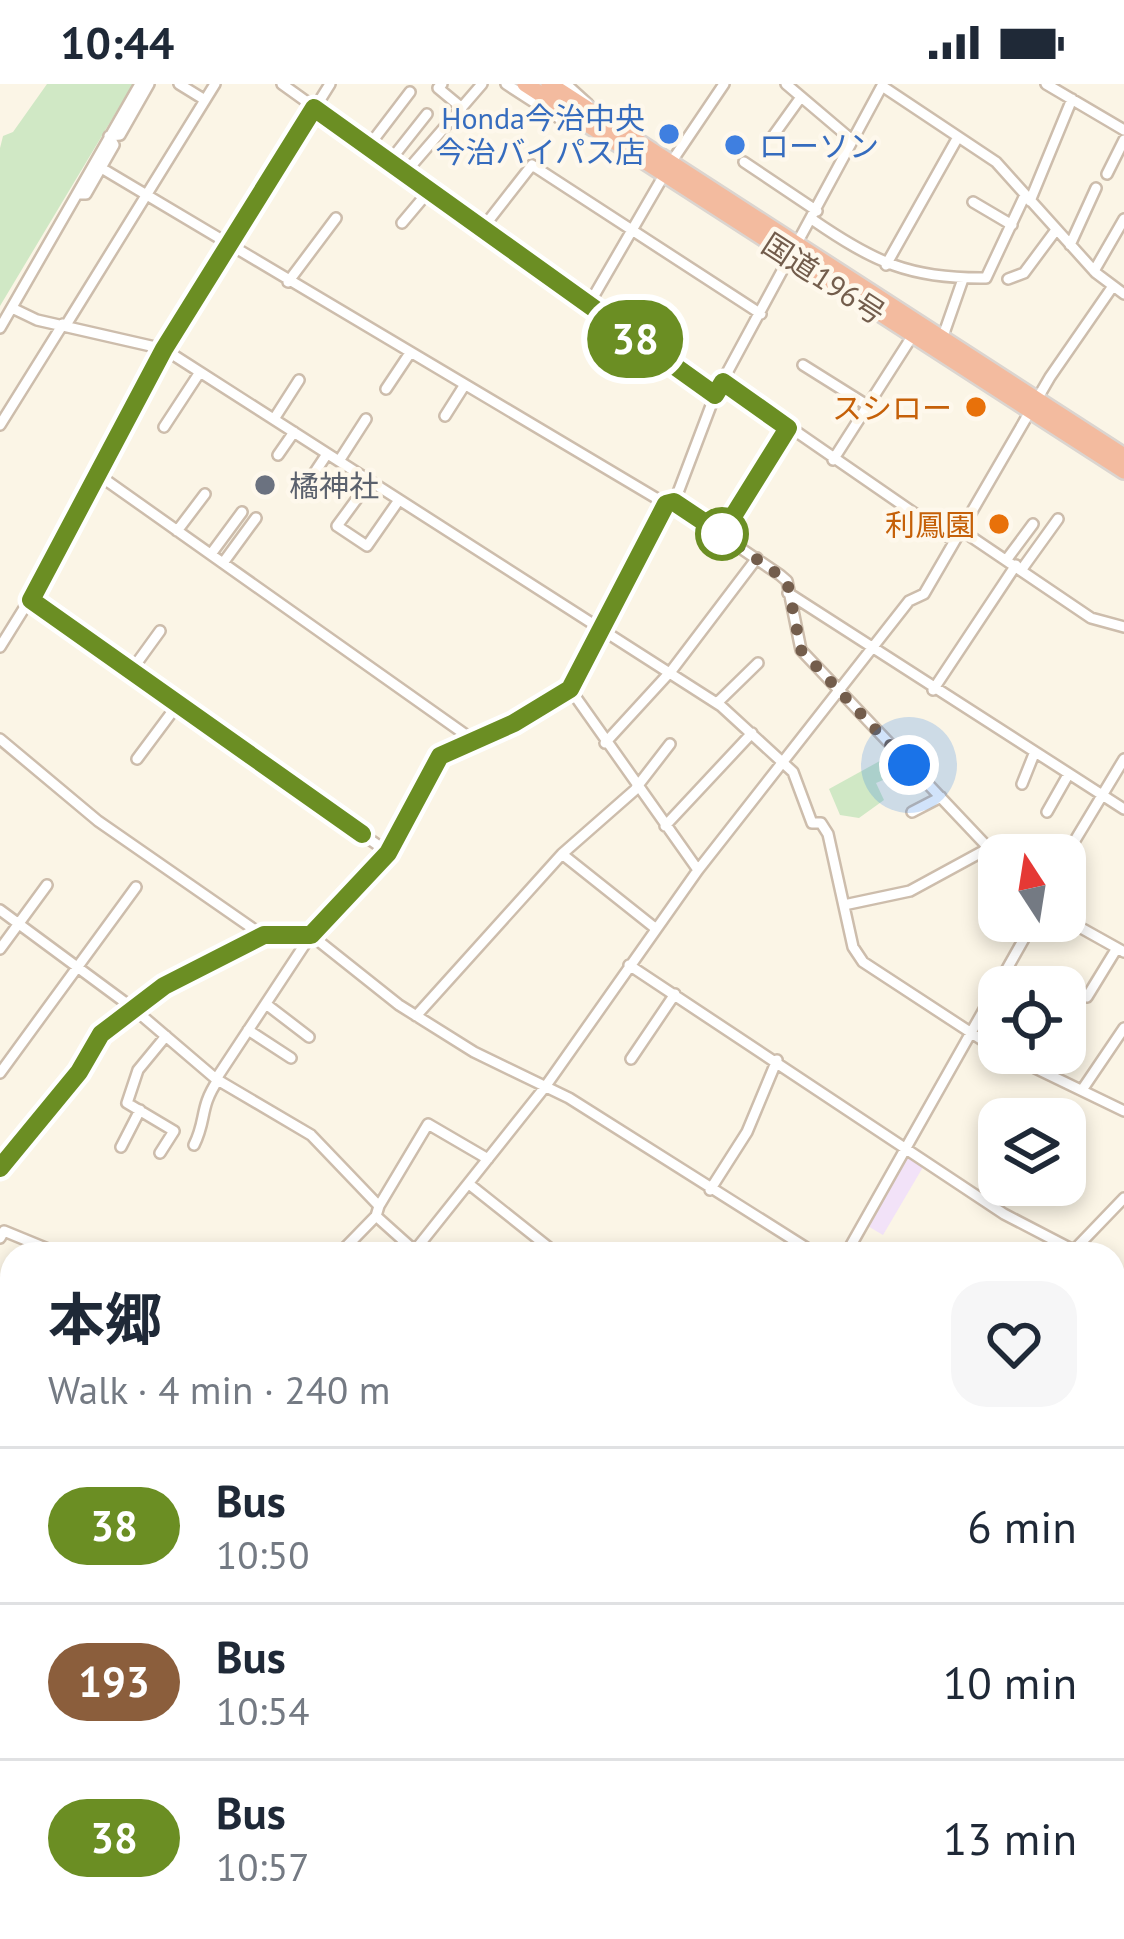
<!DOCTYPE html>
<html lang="en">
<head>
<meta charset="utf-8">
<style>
	:root { --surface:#fff; --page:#f6f6f7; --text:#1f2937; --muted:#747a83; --line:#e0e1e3 }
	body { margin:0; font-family:"PT Sans","Noto Sans JP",sans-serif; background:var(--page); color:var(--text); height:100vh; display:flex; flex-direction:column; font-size:45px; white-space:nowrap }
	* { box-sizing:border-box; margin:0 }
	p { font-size:39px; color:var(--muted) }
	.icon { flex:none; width:66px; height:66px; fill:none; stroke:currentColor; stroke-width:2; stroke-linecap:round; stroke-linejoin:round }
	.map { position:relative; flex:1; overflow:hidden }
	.sheet { position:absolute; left:0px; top:1158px; width:1125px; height:699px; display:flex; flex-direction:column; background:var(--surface); border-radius:36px 36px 0 0; box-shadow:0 6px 18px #0003 }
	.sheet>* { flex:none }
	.badge { padding:0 24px; border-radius:39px; font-size:42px; line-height:78px }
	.needle { width:78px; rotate:348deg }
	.controls { position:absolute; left:978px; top:750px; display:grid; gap:24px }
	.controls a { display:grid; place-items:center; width:108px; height:108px; border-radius:24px; background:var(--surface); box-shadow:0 6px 18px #0003; font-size:60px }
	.you { position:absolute; width:60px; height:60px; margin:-30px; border:9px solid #fff; border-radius:50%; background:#1a73e8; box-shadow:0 0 0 18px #1a73e833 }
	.map>.badge { position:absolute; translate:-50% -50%; box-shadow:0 0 0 6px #fff }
	.round { display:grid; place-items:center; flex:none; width:126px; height:126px; border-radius:36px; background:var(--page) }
	.head { display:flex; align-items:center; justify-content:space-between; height:204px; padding:0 48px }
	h1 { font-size:57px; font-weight:700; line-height:90px }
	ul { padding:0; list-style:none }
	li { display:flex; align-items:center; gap:36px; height:156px; padding:0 48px; border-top:3px solid var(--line) }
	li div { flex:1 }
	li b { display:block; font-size:45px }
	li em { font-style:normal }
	li .badge { min-width:132px; font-weight:700; text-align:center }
	.status { display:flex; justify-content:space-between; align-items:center; height:84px; padding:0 60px; background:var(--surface); direction:ltr }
	.status svg { height:33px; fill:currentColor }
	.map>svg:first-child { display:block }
	.education { fill:#f2e2f8 }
	.green { fill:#d0e8c5 }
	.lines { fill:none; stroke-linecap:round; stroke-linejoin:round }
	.river { stroke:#bbdbe4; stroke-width:15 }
	.street-casing { stroke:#cdbdac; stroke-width:14 }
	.secondary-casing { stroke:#cfbeaa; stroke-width:16 }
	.highway-casing { stroke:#dbd5d0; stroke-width:20 }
	.street { stroke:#fff; stroke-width:9 }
	.secondary { stroke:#fff; stroke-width:12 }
	.highway { stroke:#f3bb9f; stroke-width:15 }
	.line-casing { stroke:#fff; stroke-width:27 }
	.line { stroke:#6b8e23; stroke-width:18 }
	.walk { stroke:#735d4c; stroke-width:12; stroke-dasharray:0 21.6 }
	.shop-dot { fill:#3f7fe0; stroke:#fef8ec; stroke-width:4.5 }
	.food-dot { fill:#e8710a; stroke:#fef8ec; stroke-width:4.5 }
	.worship-dot { fill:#6b7280; stroke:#fef8ec; stroke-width:4.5 }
	.stop-dot { fill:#fff; stroke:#6b8e23; stroke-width:6 }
	.labels { text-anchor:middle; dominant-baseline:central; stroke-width:9; stroke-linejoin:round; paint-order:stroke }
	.shop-label { font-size:30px; fill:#366cbe; stroke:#fef8ec; text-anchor:end }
	.street-label { font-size:30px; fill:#735d4c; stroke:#fef8ec }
	.food-label { font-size:30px; fill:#c56008; stroke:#fef8ec; text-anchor:end }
	.worship-label { font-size:30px; fill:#5b616d; stroke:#fef8ec; text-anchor:start }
</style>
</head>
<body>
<div class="status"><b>10:44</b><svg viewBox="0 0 49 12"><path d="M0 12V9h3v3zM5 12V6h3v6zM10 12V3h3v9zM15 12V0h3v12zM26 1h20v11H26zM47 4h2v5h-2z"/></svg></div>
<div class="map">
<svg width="1124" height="1855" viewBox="0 0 1124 1855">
	<rect width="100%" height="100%" fill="#fbf5e6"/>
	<path class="education" d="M909,1067L926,1078L883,1151L866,1141Z"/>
	<path class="green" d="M47,0H133L0,222V64L3,52L13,48Z
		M887,673L900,689L876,699L884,716L859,734L840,731L829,705Z"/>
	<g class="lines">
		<path class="river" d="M1113,1821L1124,1804
			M1091,1855L1098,1845"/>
		<g class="street-casing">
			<path id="street" d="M179,0L205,16
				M282,0L715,311
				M442,0L438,4L462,24
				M506,0L560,35L577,39
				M566,0L588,20
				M786,0L852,56
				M1046,0L1124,46
				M882,2L996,78L1096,189L1124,210
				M773,52L801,13
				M368,63L410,8
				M389,78L427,30
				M744,78L817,127
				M670,80L724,0
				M103,85L666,420L674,419L780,491L787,497L801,566L999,775
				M405,89L482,0
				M1107,90L1124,56
				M77,110L140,0
				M1030,117L1072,15
				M973,118L1012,141
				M813,136C874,178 910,195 986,194L1025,111
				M402,139L429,107
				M482,145L532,81L761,230
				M1070,161L1096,104
				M886,181L958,53
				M1094,187L1124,135
				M1008,195L1024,189L1056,146
				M288,198L336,134
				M588,222L664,91
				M12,224L37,236L164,265L721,622L793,688L812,739H821L828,750L853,863L863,878L999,967
				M66,241L215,0
				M0,244L77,110H86L114,61L109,52L120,51L149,0
				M942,255L963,195
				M803,281L870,323
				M723,297L953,456L964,448L1091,534L1124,543
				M386,305L410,269
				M445,332L464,302
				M274,335L299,296
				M0,341L63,240
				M164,343L200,288
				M278,371L294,348
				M833,376L913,251
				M339,377L366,335
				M313,391L327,370
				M100,392L473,656
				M370,397L337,442L367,462L399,416
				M674,419L715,311L883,0
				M177,447L205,410
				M723,450L787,343
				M211,470L242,428
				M1007,475L1033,440
				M223,479L256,434
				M1022,485L1058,435
				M788,509L1124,725
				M31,516L389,769
				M0,563L66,457L164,265L330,0
				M131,587L160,547
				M570,605L698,786
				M933,606L1016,481
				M717,619L758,579
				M0,655L98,737L262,851H311L399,921L474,968L569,1014L816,1170
				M605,659L672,586L757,474
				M137,675L178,620
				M1022,700L1034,670
				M636,704L670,660
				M912,728L941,713
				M1047,728L1068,691
				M665,742L752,649
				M562,770L655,844
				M1065,773L1124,675
				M844,821L910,807L989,764
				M0,826L134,925L216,995L311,1051L379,1122L376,1132L415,1167
				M1065,835L1124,868
				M0,865L47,801
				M629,881L1004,1130L1081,1170
				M1087,913L1117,864
				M266,920L309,953
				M416,932L562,770L636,705
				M248,946L291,974
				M1004,969L1124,1027
				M631,975L675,910
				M0,989L136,803
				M216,995L311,851L389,769L439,672L514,639L570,605L666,420
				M1084,1003L1124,944
				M194,1061C207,1035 199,1024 218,996
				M121,1063L140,1026
				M160,1069L174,1047L127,1019L138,986L166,952
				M0,1084L79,989L101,949L164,902L264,851
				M469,1100L557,1170
				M710,1106L747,1048L777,976
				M379,1122L428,1040L488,1075
				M0,1154L4,1147L60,1170
				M1075,1165L1124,1114
				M339,1170L376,1132
				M412,1170L545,1003L698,786L909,517L924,510L1050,293L1113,202
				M846,1170L1034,837
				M1113,1196L1124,1207
				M1113,1254L1124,1236
				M1113,1360L1124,1366
				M0,1374L12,1359
				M1113,1469L1124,1466
				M0,1478L12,1457
				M0,1500L12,1509
				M1113,1571L1124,1559
				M1113,1602L1124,1609
				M1113,1642L1124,1626
				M0,1672L12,1679
				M1114,1675L1124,1661
				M0,1750L12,1730
				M1113,1809L1124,1791
				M0,1830L12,1838
				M1113,1831L1124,1836
				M23,1845L41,1855
				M302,1845L320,1855
				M590,1845L607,1855
				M97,1855L104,1845
				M275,1855L284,1845
				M426,1855L431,1845
				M471,1855L477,1845
				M742,1855L748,1845
				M923,1855L929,1845
				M1084,1855L1090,1845"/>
		</g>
		<g class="secondary-casing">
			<path id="secondary" d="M0,1332L12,1338
				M867,1845L884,1855"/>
		</g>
		<g class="highway-casing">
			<path id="highway" d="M525,0L1124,387
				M549,0L1124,372"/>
		</g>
		<use href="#street" class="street"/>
		<use href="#secondary" class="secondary"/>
		<use href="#highway" class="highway"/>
	</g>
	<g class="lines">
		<g class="line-casing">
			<path id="line" d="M0,1084L79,988L101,950L164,902L264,851H311L388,769L440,672L514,639L570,605L666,420L674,418L722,450L788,344L723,298L715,311L314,24L164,265L31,516L362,750"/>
		</g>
		<use href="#line" class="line"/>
		<path class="walk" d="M722,450L787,497L801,566L909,681"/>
	</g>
	<g class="shop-dot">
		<circle cx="669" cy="50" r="12"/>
		<circle cx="735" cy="61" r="12"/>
	</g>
	<g class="food-dot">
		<circle cx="976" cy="323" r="12"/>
		<circle cx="999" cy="440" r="12"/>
	</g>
	<circle class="worship-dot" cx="265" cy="401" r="12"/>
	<circle class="stop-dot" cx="722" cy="450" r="24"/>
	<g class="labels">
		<g class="shop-label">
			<text x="645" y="33">Honda今治中央<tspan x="645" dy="34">今治バイパス店</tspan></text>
			<text x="759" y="61" text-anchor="start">ローソン</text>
		</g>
		<g class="street-label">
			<text transform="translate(824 194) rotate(33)">国道196号</text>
		</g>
		<g class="food-label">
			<text x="952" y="323">スシロー</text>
			<text x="975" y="440">利鳳園</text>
		</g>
		<g class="worship-label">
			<text x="289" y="401">橘神社</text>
		</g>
	</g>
</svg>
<div class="controls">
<a><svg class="needle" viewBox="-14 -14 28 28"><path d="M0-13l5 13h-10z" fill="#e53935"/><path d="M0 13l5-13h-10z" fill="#747a83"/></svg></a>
<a><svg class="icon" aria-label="locate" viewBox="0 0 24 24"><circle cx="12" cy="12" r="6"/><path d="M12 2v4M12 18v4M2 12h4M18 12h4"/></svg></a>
<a><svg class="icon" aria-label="layers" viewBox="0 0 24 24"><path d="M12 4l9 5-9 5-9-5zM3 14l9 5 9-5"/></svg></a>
</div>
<div class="you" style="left:909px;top:681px"></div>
<b class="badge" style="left:635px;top:255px;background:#6b8e23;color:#fff">38</b>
<section class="sheet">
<div class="head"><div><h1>本郷</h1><p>Walk · 4 min · 240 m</p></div><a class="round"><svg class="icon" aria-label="heart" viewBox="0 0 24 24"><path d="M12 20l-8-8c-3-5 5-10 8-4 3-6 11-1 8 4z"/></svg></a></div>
<ul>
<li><span class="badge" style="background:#6b8e23;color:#fff">38</span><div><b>Bus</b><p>10:50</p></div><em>6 min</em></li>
<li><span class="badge" style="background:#8b5e3c;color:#fff">193</span><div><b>Bus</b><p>10:54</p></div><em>10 min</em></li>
<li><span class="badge" style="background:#6b8e23;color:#fff">38</span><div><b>Bus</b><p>10:57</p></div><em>13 min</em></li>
</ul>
</section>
</div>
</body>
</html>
